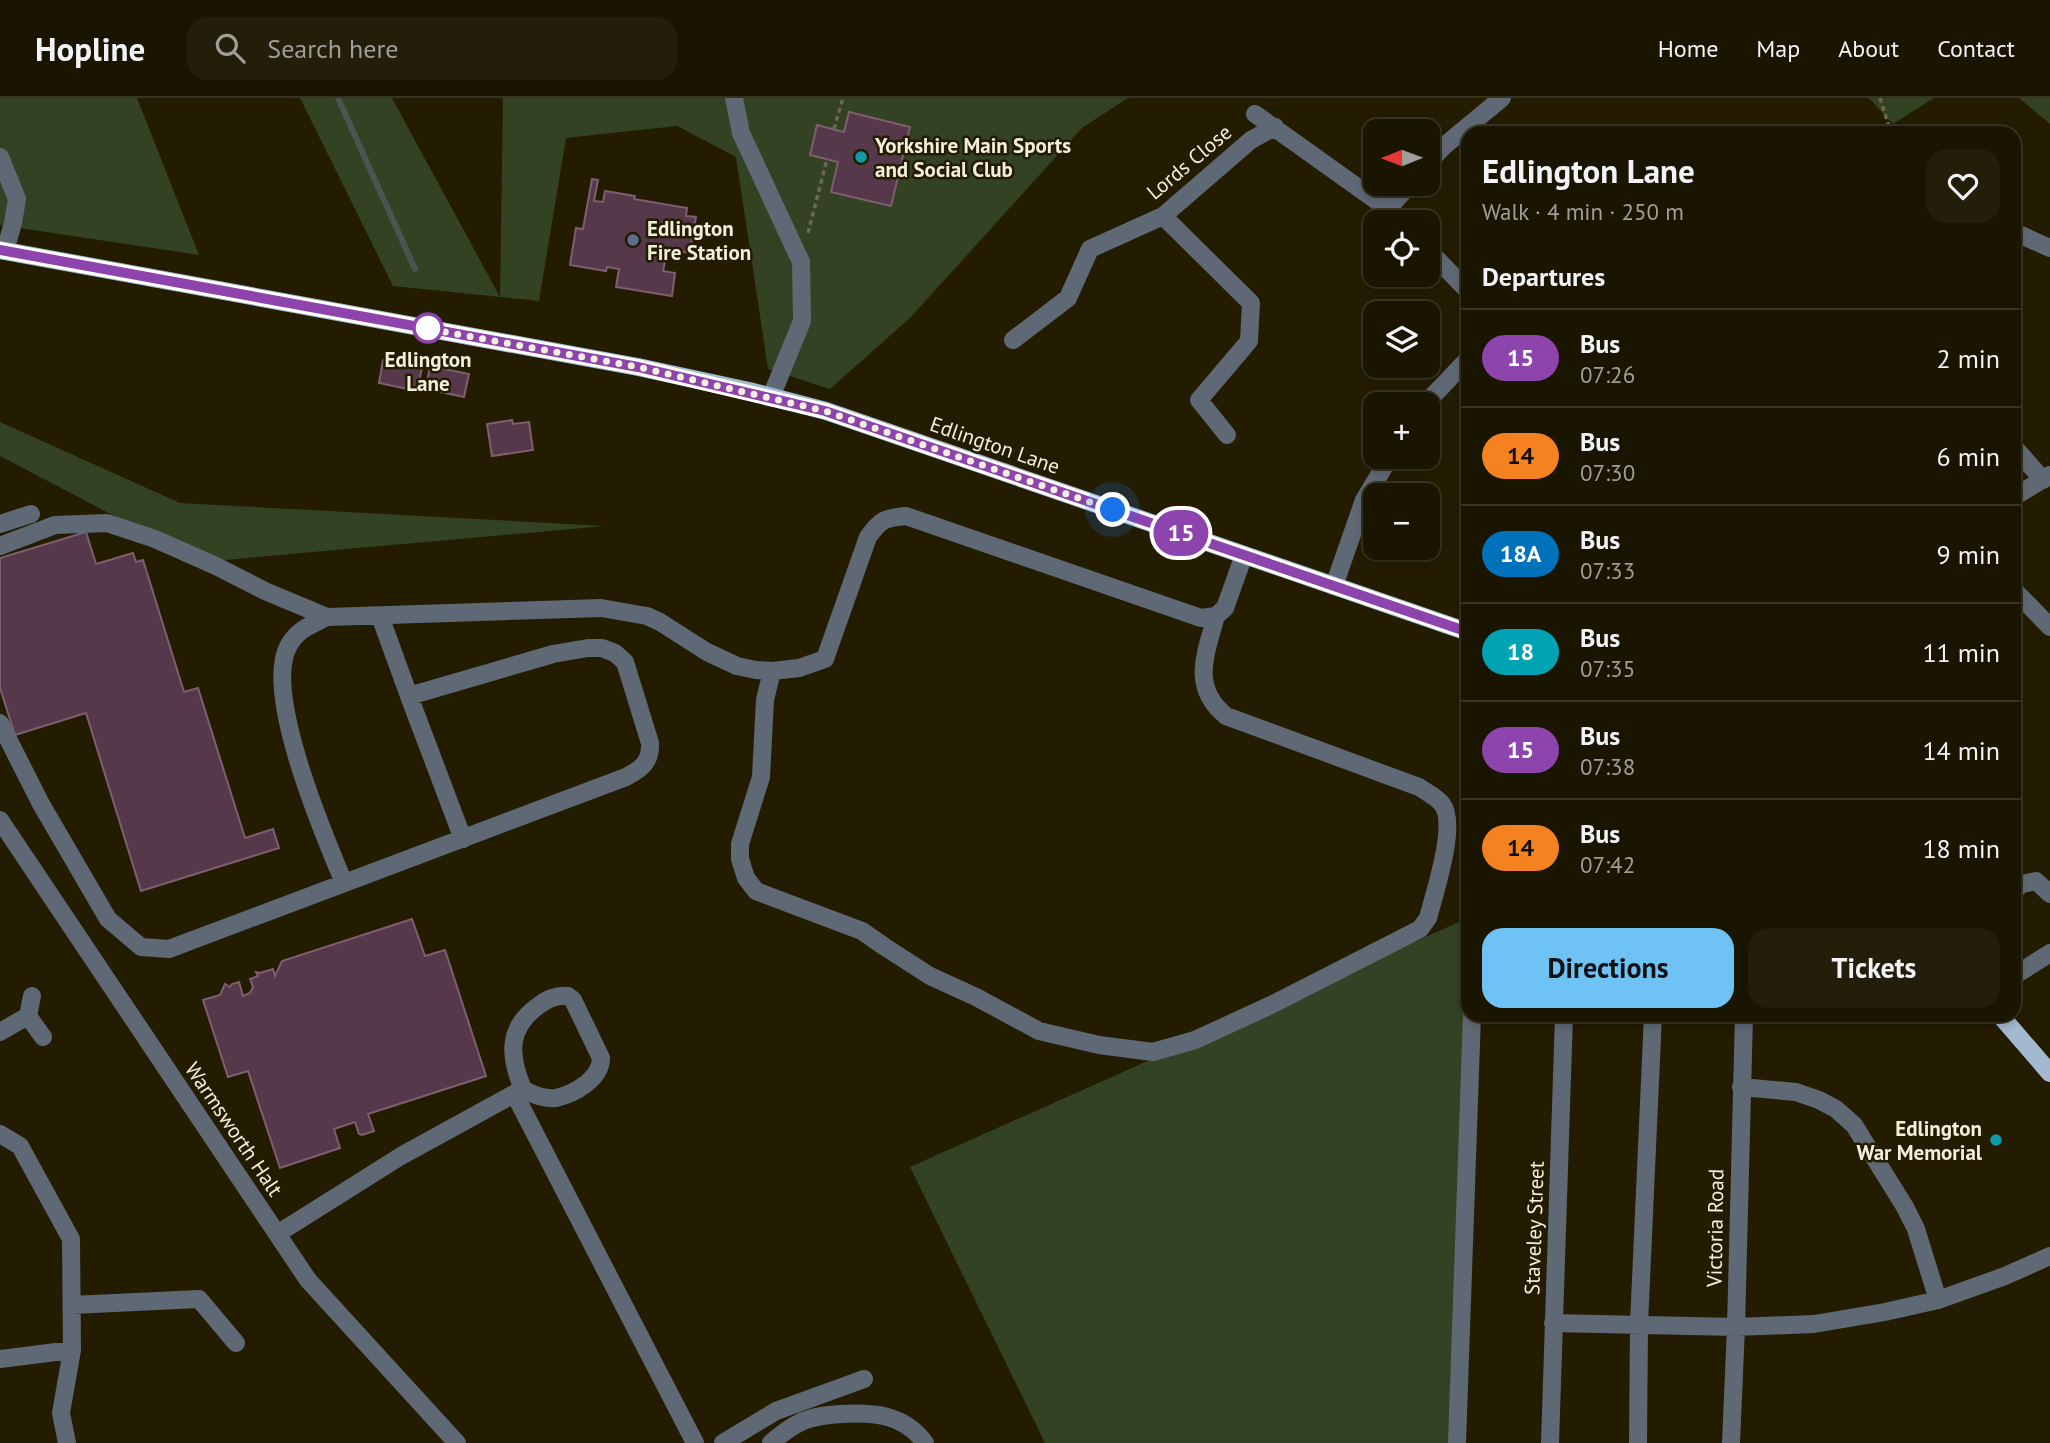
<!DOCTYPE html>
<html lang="en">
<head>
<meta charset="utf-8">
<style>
	:root { --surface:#1a1500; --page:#231e0a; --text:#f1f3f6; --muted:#9f9f99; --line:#383422; --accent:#6fc2f4 }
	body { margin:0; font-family:"PT Sans",sans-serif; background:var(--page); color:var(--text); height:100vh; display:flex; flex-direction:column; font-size:26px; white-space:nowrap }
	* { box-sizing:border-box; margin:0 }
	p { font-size:23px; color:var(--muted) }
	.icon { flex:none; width:38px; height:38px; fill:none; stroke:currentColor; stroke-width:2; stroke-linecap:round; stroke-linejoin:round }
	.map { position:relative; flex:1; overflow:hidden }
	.sheet { position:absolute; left:1461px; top:28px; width:560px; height:896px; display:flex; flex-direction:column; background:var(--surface); border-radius:21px; box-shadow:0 4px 10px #0003,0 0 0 2px var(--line) }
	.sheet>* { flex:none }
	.badge { padding:0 14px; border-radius:23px; font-size:24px; line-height:46px }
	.needle { width:46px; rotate:269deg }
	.controls { position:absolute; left:1363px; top:21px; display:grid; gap:14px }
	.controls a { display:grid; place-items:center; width:77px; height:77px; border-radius:14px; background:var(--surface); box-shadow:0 4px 10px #0003,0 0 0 2px var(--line); font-size:35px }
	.you { position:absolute; width:35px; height:35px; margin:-18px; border:5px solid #fff; border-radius:50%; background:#1a73e8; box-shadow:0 0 0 10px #1a73e833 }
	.map>.badge { position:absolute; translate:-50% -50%; box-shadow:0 0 0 4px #fff }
	h2 { padding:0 21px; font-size:26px; line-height:63px }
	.round { display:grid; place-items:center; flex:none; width:74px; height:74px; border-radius:21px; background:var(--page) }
	.head { display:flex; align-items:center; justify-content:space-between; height:119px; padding:0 21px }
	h1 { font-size:33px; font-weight:800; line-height:52px }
	.primary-button { display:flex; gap:14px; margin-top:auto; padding:14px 21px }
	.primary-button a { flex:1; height:80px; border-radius:21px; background:var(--accent); color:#111; font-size:28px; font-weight:800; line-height:80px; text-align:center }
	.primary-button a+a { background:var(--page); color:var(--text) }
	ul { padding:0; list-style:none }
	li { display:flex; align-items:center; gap:21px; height:98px; padding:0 21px; border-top:2px solid var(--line) }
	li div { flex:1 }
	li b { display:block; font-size:26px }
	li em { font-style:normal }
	li .badge { min-width:77px; font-weight:700; text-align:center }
	header { display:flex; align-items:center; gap:42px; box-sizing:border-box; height:98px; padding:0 35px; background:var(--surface); border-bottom:2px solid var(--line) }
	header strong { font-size:33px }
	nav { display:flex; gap:38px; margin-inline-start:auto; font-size:24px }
	.search { width:490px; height:63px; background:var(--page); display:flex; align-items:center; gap:18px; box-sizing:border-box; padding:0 24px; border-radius:21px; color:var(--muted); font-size:26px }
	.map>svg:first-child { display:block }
	.green { fill:#324222 }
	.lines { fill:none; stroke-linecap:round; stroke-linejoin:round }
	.stream { stroke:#4a5450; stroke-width:6 }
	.building { fill:#553849; stroke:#7e5e71; stroke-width:2 }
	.path { stroke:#6d674f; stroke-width:3.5; stroke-dasharray:5 3.5; stroke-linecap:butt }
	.minor { stroke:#5f6975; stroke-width:18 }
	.major { stroke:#a3b8d1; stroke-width:18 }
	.line-casing { stroke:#fff; stroke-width:16 }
	.line { stroke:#8e44ad; stroke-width:10 }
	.walk { stroke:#f3efdd; stroke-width:7; stroke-dasharray:0 12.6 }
	.culture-dot { fill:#0f9aa8; stroke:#231c00; stroke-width:2.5 }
	.service-dot { fill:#5c6f8a; stroke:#231c00; stroke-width:2.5 }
	.stop-dot { fill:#fff; stroke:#8e44ad; stroke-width:3.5 }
	.labels { text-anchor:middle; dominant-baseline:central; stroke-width:5; stroke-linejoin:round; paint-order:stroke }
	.poi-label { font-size:21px; font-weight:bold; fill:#f3efdd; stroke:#231c00; text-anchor:start }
	.street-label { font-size:21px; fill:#f3efdd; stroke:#231c00 }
	.stop-label { font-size:21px; font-weight:bold; fill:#f3efdd; stroke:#231c00 }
</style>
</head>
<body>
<header>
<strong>Hopline</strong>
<div class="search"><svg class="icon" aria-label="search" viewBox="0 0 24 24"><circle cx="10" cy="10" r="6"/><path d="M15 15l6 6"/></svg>Search here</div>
<nav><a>Home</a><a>Map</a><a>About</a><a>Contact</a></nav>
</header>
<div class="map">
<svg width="2050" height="1345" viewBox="0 0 2050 1345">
	<rect width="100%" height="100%" fill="#231c00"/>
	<path class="green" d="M0,0H137L199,157L0,127Z
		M300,0H392L500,199L503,0H1128L1082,30L910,220L830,291L768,271L736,59L677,28L566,40L539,203L393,188Z
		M1869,0H1934L1893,26Z
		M2019,0H2050V26Z
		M0,324L180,405L605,428L202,464L0,358Z
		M1468,820V917L1449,1345H1045L910,1069Z"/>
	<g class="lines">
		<path class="stream" d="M338,0L415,171"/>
	</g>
	<path class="building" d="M849,14L910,29L891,108L831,94L838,64L810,57L817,27L844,34Z
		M592,81L598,82L594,103L603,104L605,93L635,98L634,101L687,110L686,118L696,119L690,155L678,153L677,160L666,158L663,173L675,175L672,198L616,189L619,171L607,169L606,173L570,167L576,130L583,131Z
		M383,262L422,270L417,293L379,285Z
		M430,268L469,276L464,299L426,291Z
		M512,322L513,326L529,324L533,352L492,358L487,326Z
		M86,434L96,466L133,455L136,464L143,462L184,594L198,590L245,740L273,731L279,750L141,793L86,615L15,637L0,590V460Z
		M412,821L425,858L445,852L486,978L368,1016L374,1033L362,1037L359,1036L355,1024L334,1031L340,1050L280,1070L248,973L228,979L203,902L220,897L225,886L230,889L232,886L239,884L243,898L250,895L253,889L250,881L258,878L256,874L260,875L273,871L275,878L282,863Z"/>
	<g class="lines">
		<path class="path" d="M1880,0L1891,35
			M834,31L843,0
			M808,135L827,61"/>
		<path class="minor" d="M734,0L741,35L801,164L802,223L771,299
			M1255,16L1388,111L1401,124
			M0,59L17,101L13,125L5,153
			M1428,65L1444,48L1502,0
			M1388,111L1410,86
			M1163,118L1251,205L1249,243L1199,302L1227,337
			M2014,134L2050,150
			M1428,152L1468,193
			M1013,242L1068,200L1090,151L1163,118L1251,42L1275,29
			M1425,306L1468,261
			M2014,349L2043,382
			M2014,399L2050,377
			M0,426L31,416
			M0,448L55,427L107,425L155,441L216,468L265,493L327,519L601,510L647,518L660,524L707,554L737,568L756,572L772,573L799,570L825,561L868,439C881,421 885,420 906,418L1201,520L1216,518L1225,510L1244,457
			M1334,488L1364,402L1390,359
			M2014,492L2050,529
			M327,519C311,527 298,531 289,547C262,593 324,737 344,785
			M772,573L765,602L761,679L740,746V761L746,780L756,793L862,833L885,849L930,878L976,899L1039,933L1099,947L1153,954L1195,942L1271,907L1420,831L1428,820C1434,796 1458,726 1442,706C1437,699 1426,694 1419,689L1226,618C1190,589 1206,555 1216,518
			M409,598L463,741
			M0,625L41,706L108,821L141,849L169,851L626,679C642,671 651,663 650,645L625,564L615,555L602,550H588L553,556L409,598L380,518
			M0,722L308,1182L457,1345
			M2014,793L2022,786L2036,783L2050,796
			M2014,878L2050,855
			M28,918L43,939
			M0,934L28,918L32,898
			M1741,989L1796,994L1819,1002L1836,1011L1854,1027L1905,1109L1916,1131L1938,1202
			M515,997L695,1345
			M0,1036L20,1048L71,1141L72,1252L61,1315L67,1345
			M277,1136L401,1058L523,991C532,997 545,1001 556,1000C574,996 601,981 601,960L573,902L568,898C557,897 547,901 538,908C507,930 509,958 523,991
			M72,1207L199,1201L236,1245
			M1553,1225L1736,1229L1814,1226L1885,1214L1938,1202L2005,1178L2050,1158
			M0,1261L72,1252
			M723,1345L776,1313L864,1281
			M771,1345C780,1337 792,1328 803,1323C815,1318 828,1317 841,1316C873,1314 904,1316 925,1345
			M1457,1345L1472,917
			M1550,1345L1564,917
			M1638,1345L1639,1226L1653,917
			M1731,1345L1736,1229L1744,917"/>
		<path class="major" d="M0,152L638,269L749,293L826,313L1468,534
			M2000,917L2050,975"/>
	</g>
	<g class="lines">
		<g class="line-casing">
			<path id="line" d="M0,152L638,269L825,313L1468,534"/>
		</g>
		<use href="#line" class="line"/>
		<path class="walk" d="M428,230L418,229L638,269L825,313L1113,412"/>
	</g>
	<g class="culture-dot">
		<circle cx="861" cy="59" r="7"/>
		<circle cx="1996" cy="1042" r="7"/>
	</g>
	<circle class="service-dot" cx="633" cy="142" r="7"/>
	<circle class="stop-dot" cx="428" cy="230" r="14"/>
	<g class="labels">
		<g class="poi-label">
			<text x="875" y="47">Yorkshire Main Sports<tspan x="875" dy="24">and Social Club</tspan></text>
			<text x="647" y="130">Edlington<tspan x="647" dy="24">Fire Station</tspan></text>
			<text x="1982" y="1030" text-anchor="end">Edlington<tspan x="1982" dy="24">War Memorial</tspan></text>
		</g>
		<g class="street-label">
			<text transform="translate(1189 64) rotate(-40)">Lords Close</text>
			<text transform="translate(995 347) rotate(19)">Edlington Lane</text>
			<text transform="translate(234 1031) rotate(56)">Warmsworth Halt</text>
			<text transform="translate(1534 1130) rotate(-88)">Staveley Street</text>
			<text transform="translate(1715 1130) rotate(-89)">Victoria Road</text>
		</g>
		<g class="stop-label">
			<text x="428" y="261">Edlington<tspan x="428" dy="24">Lane</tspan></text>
		</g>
	</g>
</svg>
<div class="controls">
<a><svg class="needle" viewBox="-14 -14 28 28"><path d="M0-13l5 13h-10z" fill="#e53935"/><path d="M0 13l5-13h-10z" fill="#9f9f99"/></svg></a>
<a><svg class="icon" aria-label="locate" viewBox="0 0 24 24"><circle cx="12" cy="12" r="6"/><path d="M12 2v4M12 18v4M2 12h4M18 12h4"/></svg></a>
<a><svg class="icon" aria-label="layers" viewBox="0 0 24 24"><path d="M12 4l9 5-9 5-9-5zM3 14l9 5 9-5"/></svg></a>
<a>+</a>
<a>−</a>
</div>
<div class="you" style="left:1113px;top:412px"></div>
<b class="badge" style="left:1181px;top:435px;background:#8e44ad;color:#fff">15</b>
<section class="sheet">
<div class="head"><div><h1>Edlington Lane</h1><p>Walk · 4 min · 250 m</p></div><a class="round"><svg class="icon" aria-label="heart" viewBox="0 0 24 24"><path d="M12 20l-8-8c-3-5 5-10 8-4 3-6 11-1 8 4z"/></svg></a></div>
<h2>Departures</h2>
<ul>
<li><span class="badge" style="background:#8e44ad;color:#fff">15</span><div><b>Bus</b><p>07:26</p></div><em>2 min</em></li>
<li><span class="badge" style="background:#f58220;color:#111">14</span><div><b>Bus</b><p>07:30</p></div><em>6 min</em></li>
<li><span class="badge" style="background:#0072bc;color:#fff">18A</span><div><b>Bus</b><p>07:33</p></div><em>9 min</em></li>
<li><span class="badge" style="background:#00a3b4;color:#fff">18</span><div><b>Bus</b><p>07:35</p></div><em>11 min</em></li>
<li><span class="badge" style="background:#8e44ad;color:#fff">15</span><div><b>Bus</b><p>07:38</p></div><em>14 min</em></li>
<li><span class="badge" style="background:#f58220;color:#111">14</span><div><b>Bus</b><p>07:42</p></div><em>18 min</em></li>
</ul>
<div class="primary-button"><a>Directions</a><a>Tickets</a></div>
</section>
</div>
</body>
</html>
